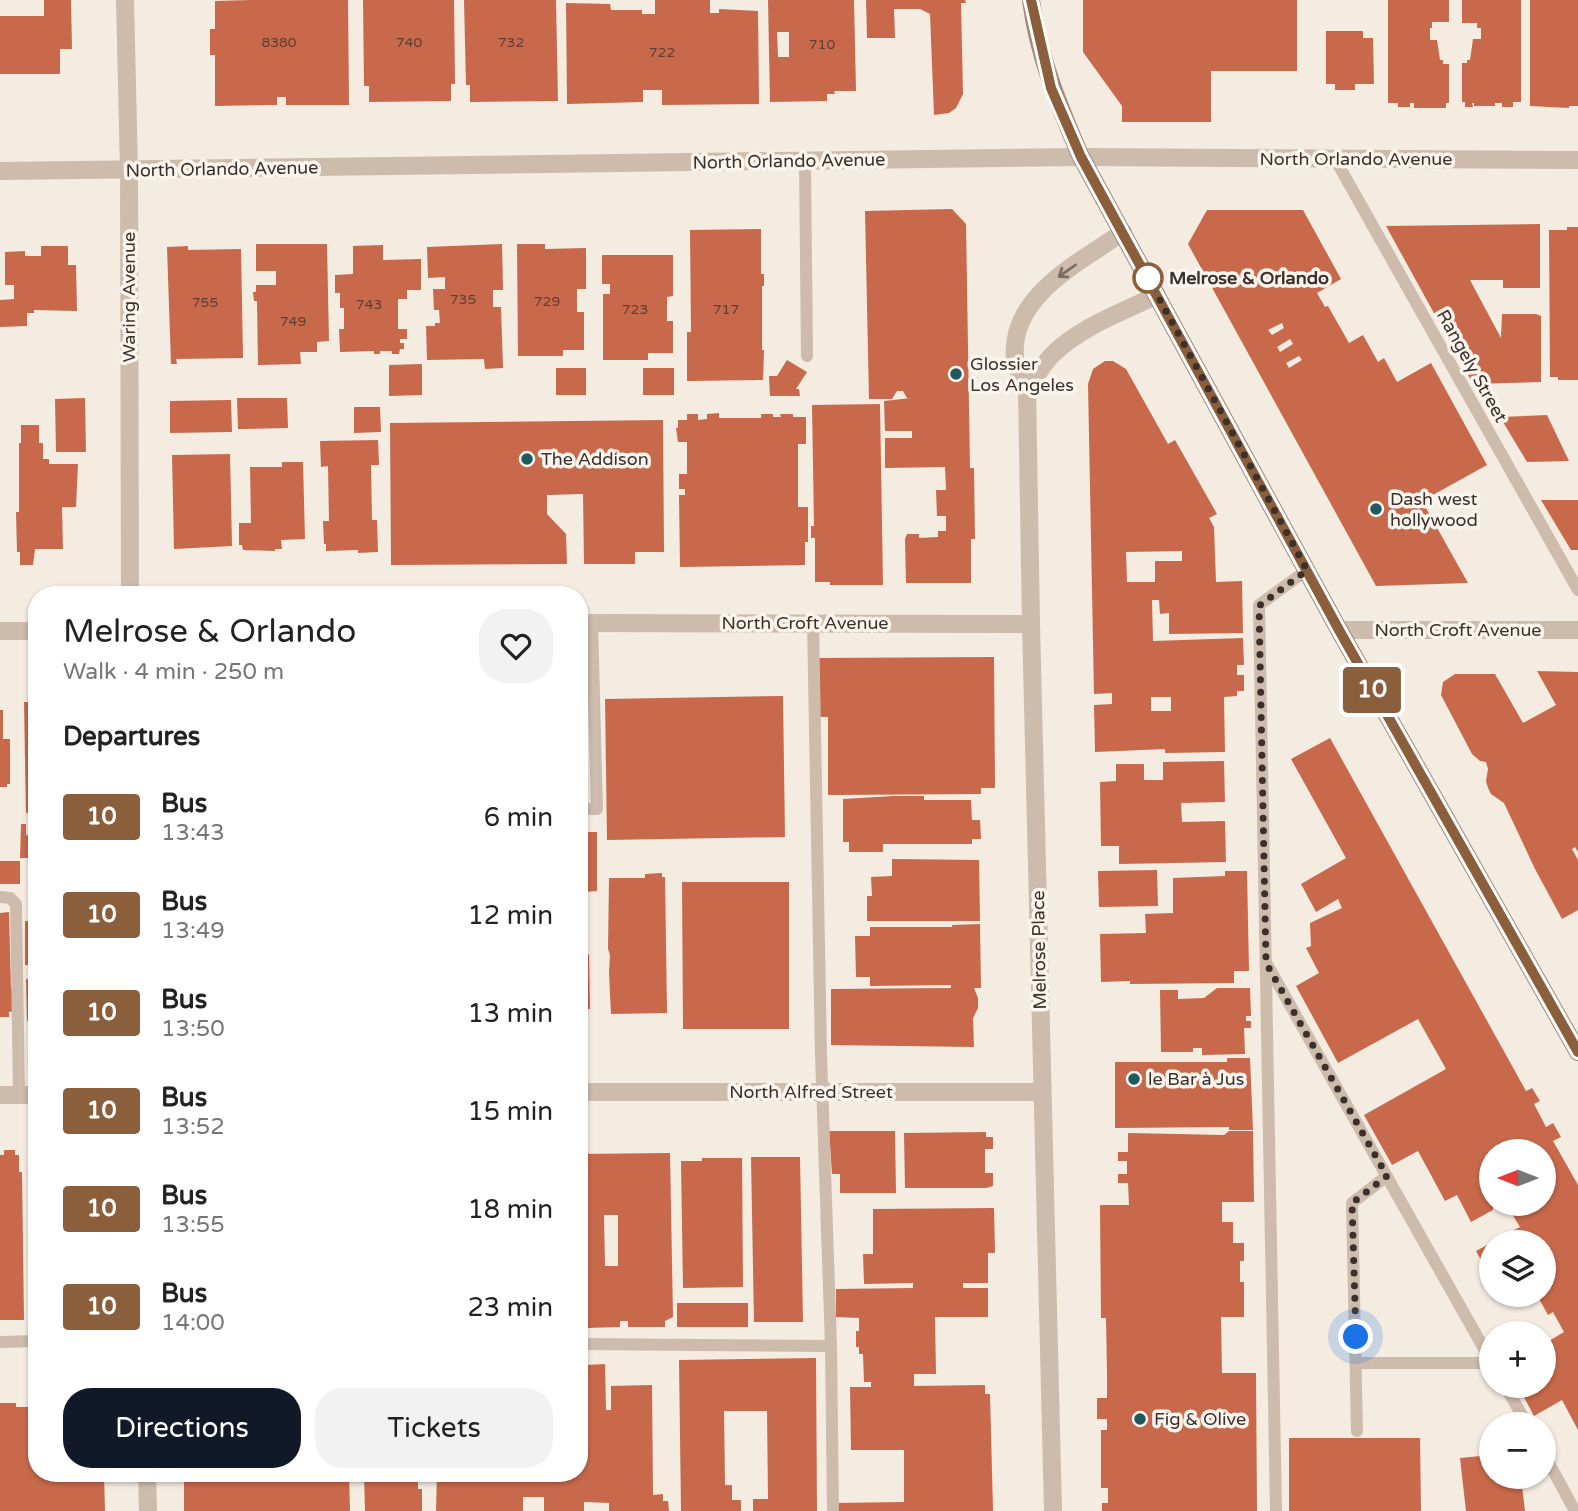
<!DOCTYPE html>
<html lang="en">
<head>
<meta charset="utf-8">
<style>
	:root { --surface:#fff; --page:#f2f2f2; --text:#222; --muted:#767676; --accent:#111827 }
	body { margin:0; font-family:"Varela Round",sans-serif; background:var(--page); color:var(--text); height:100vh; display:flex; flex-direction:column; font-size:26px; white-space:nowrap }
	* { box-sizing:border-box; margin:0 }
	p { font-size:23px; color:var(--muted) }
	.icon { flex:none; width:38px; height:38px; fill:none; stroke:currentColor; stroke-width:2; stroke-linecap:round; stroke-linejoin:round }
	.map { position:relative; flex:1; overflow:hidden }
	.drawer { position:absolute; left:28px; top:586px; width:560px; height:896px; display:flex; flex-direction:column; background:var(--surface); border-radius:28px; box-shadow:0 2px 5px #0004 }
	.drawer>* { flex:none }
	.badge { padding:0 14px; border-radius:5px; font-size:24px; line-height:46px }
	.needle { width:46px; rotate:270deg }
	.controls { position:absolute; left:1479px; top:1139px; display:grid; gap:14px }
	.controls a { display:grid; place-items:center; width:77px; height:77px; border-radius:50%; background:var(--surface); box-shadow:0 2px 5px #0004; font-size:35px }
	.you { position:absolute; width:35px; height:35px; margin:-18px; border:5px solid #fff; border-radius:50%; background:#1a73e8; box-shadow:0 0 0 10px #1a73e833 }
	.map>.badge { position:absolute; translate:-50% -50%; box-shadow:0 0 0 4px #fff }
	h2 { padding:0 35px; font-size:26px; line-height:63px }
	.round { display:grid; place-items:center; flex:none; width:74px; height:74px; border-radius:28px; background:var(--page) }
	.overview { display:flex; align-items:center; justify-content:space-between; height:119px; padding:0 35px }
	h1 { font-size:33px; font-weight:600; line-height:52px }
	.primary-button { display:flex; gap:14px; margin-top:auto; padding:14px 35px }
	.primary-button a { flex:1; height:80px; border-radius:28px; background:var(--accent); color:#fff; font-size:28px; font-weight:600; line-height:80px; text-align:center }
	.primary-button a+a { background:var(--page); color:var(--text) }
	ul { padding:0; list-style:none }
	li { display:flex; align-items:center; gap:21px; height:98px; padding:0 35px }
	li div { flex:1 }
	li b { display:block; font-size:26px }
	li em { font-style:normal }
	li .badge { min-width:77px; font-weight:700; text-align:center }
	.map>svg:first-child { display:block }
	.building { fill:#c8694b; fill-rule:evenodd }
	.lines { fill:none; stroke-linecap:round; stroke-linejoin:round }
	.service { stroke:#cdbbac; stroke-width:12 }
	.minor { stroke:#cdbbac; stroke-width:18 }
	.secondary { stroke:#a18a7d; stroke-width:18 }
	.oneway { stroke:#7d6f65 }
	.line-casing { stroke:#fff; stroke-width:16 }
	.line { stroke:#8b5e3c; stroke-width:10 }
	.walk { stroke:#3b302b; stroke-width:7; stroke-dasharray:0 12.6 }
	.stop-dot { fill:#fff; stroke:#8b5e3c; stroke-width:3.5 }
	.poi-dot { fill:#1f5a5e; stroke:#fbf5ee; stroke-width:2.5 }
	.labels { text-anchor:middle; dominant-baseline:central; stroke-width:7; stroke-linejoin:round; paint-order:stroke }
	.number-label { font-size:14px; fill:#5e3e33 }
	.street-label { font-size:18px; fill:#3b302b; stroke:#fbf5ee }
	.stop-label { font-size:18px; font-weight:bold; fill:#3b302b; stroke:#fbf5ee; text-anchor:start }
	.poi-label { font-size:18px; fill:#3b302b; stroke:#fbf5ee; text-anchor:start }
</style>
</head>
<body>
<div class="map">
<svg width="1578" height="1511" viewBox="0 0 1578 1511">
	<rect width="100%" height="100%" fill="#f4ebe1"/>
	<path class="building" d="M44,0H71L72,49H60V74H0V16H44Z
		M251,0H348L349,105H286V97H277V105L215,106V55H210V29H215V1Z
		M363,0H454L455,84H451V101L369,102V86H364Z
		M464,0H556L558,101L470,102V85H466Z
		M655,0H710V13H719V9L758,11L759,104L662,105V90H643V102L567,104L566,3L610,4L611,10H642V14H655Z
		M768,0H854L856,91H834L835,94H827V101L770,102ZM777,32H789V57H778Z
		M866,0H965L966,3H961L963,94L956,108L949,113L934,115L930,14L920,9H894L895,38H867Z
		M1083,0H1297V71H1211V122H1122V106L1083,52Z
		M1388,0H1449V22H1432V28H1430V40H1437L1440,60H1443V64H1449V103H1446V108H1414V103H1410V107H1398V103H1388Z
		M1462,0H1521V102H1513V107H1502V103H1495V106H1474V103H1472L1473,107H1465V102H1462V63H1467V60H1470L1473,39H1481V28H1477V23H1462Z
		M1530,0H1578V106H1569V108L1530,106Z
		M1326,31H1363V38H1373L1374,84H1355V90H1335V84H1326Z
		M952,209L966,224L970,468H974L975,539H971V583H906L905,539L907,534H919V538L938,537V531H946V516H937L936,490H946L945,467L885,468V438H912V431H885L884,401L911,398H907L903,391H897L892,399H869L865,211Z
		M1207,210H1303L1341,279L1317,293L1325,307L1328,306L1349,343L1363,335L1378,362L1384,358L1397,382L1431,363L1487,465L1422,501L1468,583L1376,586L1188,244ZM1282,323L1284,328L1272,335L1268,330ZM1290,339L1293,344L1280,352L1277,347ZM1299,356L1302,360L1289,368L1286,363Z
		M1540,224V288H1503V280H1470L1501,338L1502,314H1536L1541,316V382L1473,384L1386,226Z
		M1567,227H1578V380H1558V377H1550L1549,230H1567Z
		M761,229V274H764V286H762V350H764L763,380L687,381V332H691L690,230Z
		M256,244H327L329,341L317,342V352H300L301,364L258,365L257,301H254L253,292H256V285H276V271H256Z
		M502,244L503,290H493V307H501L503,368L485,369L484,359L427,360L426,326H435V323H440L439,310H434L433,289H445V277L428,278L427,247Z
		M517,244H545V249L586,248V289H577V312H584V350H563V356H518Z
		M383,245V260L421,259V290H407V299H398V329H407V339H400V343H404V349H400L399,354H392V351H380V354H374V351L340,352L339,329H344V308H340V293H335V275L353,274V246Z
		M41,246H68V265H76L77,311L34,310V313H27V326L0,327V300L14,299V285H5V252L25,251V256H41Z
		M188,246V250L241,249L243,358L176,359L177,364H171L167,247Z
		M602,255H673V296L667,297V321H673V353H648V360H603V294H610V284H602Z
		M787,360L807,372L796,389H799L800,396H770L769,376H777Z
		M1105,361H1113L1126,369L1168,444L1175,440L1217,514L1209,518L1214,527L1216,582L1242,581L1243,633L1169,634V613L1160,614L1159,600H1152L1153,641L1243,638L1244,665H1237V675H1244V691H1237V696L1224,697L1225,752L1165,753V749L1095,752L1094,705L1112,704V693L1094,694L1088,384L1093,369ZM1182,551V561H1155V582H1127L1126,552ZM1151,697H1171V711H1151Z
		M422,364V395L389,396V365Z
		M556,368H586V395H556Z
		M643,368H674V395H643Z
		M85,398L86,452H56L55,399Z
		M237,398H287L288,428L238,429Z
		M231,400L232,432L170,433V401Z
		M880,404L883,585H830V582H815V538H811V526H814L812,405Z
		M354,407H380L381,432L354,433Z
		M719,413V418H761V414H773V417H781L780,414H793V417H806V444H798V507H808V542H805V565L680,567L679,495H685V489H679V474H687V442H678L676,428H678V420H687V414H698V420L707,419V414Z
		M1547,415L1569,461L1527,462L1500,417Z
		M663,420L664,552H635V564H584L583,494L547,495V514L566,534L567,564L391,565L390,423Z
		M21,425H39V443H43V459H49V464H78L76,507H62L63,549H35L33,565H20V552H17L16,512H19V443H21Z
		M378,440L379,465H371L372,520H377L378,552L358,553V550L326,551V544H324L323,521H329L328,466L321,467L320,441Z
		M230,454L232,546L174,549L172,455Z
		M282,462H303L305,539L281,540L282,549H275V551L243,550L242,545H239V523H251L250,467H282Z
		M1541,500H1578V550H1571Z
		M994,657L995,788H981V794L828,795V717H820L819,658Z
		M1537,671L1578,672V852L1575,847L1572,849L1578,860V910L1562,919L1535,869L1504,803L1491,794L1488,788L1486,781L1488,769L1486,762L1480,761L1472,754L1441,695L1443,682L1455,674H1495L1523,723L1556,705Z
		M783,696L785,837L607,840L605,699Z
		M24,702H37V813H26Z
		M579,708L586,713L587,796H579Z
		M0,710H3V739H10V784H7V787H0Z
		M1330,738L1526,1091L1532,1088L1540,1101L1534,1104L1546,1127L1553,1123L1561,1137L1553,1141L1578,1185V1430L1562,1400L1534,1416L1518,1386H1544V1344L1564,1332L1553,1312L1548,1315L1537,1295H1544V1242H1492L1520,1227L1509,1209L1518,1204H1544V1152H1491L1493,1210L1471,1222L1457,1195L1445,1201L1418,1151L1392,1165L1364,1115L1446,1069L1418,1019L1338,1063L1296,986L1319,973L1306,948L1311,946L1310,923L1342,908L1338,899L1316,912L1301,884L1346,858L1291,759Z
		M1224,761L1225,802L1181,803L1182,822L1225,821L1226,862L1119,864V846H1101L1100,782L1116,781V764H1144V780H1163V762Z
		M894,796H924V800H971L972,820H980L981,839H972V844H883V852H849V842H843V799Z
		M21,824H26V835H37V858H20Z
		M579,832H597V891L583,892Z
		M892,859L979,860L980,921H867V896H872L871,877L892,876Z
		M0,861H20V884H0Z
		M1157,870L1158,906L1099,907L1098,871Z
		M1225,871H1247L1249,971H1234V983L1130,984V981L1101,982L1100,934L1146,933L1145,914L1173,913V878L1225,876Z
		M662,873V877H665L667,1013L611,1014L609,973L610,955L608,949L609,878H645V874Z
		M682,882H789V1029H683Z
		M9,912L11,989H13L14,1011L9,1012V1017H0V913Z
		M25,921H37V965H25Z
		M980,924L981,988H974L978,998V1008L973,1018L974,1047L831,1045V989L951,988V985L870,986V977H856L855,936H870V927H952V925Z
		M579,954H589L590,1009H579Z
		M26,979H37V1021H27Z
		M1217,988H1250L1251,1016H1246V1021H1251V1028H1244L1245,1054L1202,1055V1048H1193V1052H1161L1160,990H1178V999L1204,998Z
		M1227,1058H1250L1253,1130H1229V1127L1115,1128V1062H1227Z
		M829,1131H895L896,1193H840V1174H832Z
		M1229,1131H1253L1254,1202H1222V1222H1233V1243H1244V1261H1240V1282H1244V1317H1221L1222,1373H1256L1257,1511H1102V1503H1108V1488H1101V1430H1107V1419H1097V1398H1107V1374L1106,1318H1101L1100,1205H1129L1128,1183H1118V1174H1127V1161H1118V1152H1128V1133L1224,1135Z
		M986,1132V1137H993V1149H985V1173H993V1186L986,1188H905L904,1133Z
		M4,1150H15V1155H19V1172H22L24,1320H0V1155H4Z
		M670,1153L673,1317L665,1321V1327H628V1321H620V1327L587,1328V1321H579V1154ZM604,1215H618V1266H605Z
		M751,1157H800L803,1322H754Z
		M702,1158H742L743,1287L683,1288L681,1161H702Z
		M34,1162H37V1207H34Z
		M994,1208L995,1253H988V1283H963V1288H988V1317H935L936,1374H914V1386L985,1385V1394H990L993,1511H834V1503L904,1502V1450H851L850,1387H871V1382H864L863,1354H859V1347H856V1331H859V1318L836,1317V1289L913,1288V1283L864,1284L863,1254H873V1209Z
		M1491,1243V1278L1476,1251Z
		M33,1294H37V1326H33Z
		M677,1303H748V1327H677Z
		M816,1358L817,1511H753V1499H768L767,1411H724L725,1485H732V1500H741V1511H681L679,1360Z
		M579,1361H585V1365L605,1364L606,1410H611V1386L652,1385L653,1495L663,1494V1501H668L669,1511H609V1503L584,1502V1511H544V1497H523V1511H436L437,1474H465V1477H472V1474H579Z
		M0,1403H16V1407H35L37,1474H104L105,1511H0Z
		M1289,1438H1420L1421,1511H1289Z
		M1491,1455V1477H1521L1525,1511H1466L1460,1458Z
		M184,1474H349L350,1511H184Z
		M364,1474H418V1489H422V1511H365Z"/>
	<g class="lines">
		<path class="service" d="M1335,159L1578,590
			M805,161L807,356
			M813,622L821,1054L831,1346L833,1511
			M579,809H597L592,622
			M0,897L10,898L16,904L19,1095
			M1268,966L1491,1361
			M0,1342L37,1341
			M579,1344L831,1346
			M1356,1363H1491
			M1505,1386L1527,1424
			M1357,1431L1352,1203L1387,1176
			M1544,1454L1575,1511
			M1276,1511L1259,605L1307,570"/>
		<path class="minor" d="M125,0L129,170L130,595
			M0,171L1081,157L1578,160
			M1027,389C1035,378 1043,364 1053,354C1082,326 1121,313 1157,295
			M579,623L1031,624
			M1339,630H1578
			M0,631H37
			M579,1092H1042
			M0,1095H37
			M147,1474L148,1511
			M1053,1511L1031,624L1027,389C1023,380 1016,369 1015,359C1009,296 1079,263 1123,232"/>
		<path class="secondary" d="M1031,0C1038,56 1059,106 1081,157L1339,630L1578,1052"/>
	</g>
	<defs><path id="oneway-shaft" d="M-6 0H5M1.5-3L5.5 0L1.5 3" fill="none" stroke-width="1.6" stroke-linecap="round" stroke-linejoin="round" transform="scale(1.75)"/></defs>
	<use class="oneway" href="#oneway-shaft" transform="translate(1067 271) rotate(145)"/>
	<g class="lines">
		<g class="line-casing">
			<path id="line" d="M1031,0L1051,88L1081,157L1339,630L1578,1052"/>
		</g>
		<use href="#line" class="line"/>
		<path class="walk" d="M1148,278L1307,570L1259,606L1266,963L1387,1176L1352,1203L1356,1337"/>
	</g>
	<circle class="stop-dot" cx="1148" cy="278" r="14"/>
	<g class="poi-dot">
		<circle cx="956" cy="374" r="7"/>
		<circle cx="527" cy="459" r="7"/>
		<circle cx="1376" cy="509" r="7"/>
		<circle cx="1134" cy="1079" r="7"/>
		<circle cx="1140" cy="1419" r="7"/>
	</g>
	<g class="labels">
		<g class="number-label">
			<text x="279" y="42">8380</text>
			<text x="409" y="42">740</text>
			<text x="511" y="42">732</text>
			<text x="822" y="44">710</text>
			<text x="662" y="52">722</text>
			<text x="463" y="299">735</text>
			<text x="547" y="301">729</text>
			<text x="205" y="302">755</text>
			<text x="369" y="304">743</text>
			<text x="635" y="309">723</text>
			<text x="726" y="309">717</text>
			<text x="293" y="321">749</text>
		</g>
		<g class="street-label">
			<text x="1356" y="159">North Orlando Avenue</text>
			<text transform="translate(789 161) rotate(-1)">North Orlando Avenue</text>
			<text transform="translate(222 169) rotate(-1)">North Orlando Avenue</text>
			<text transform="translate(129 297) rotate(-90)">Waring Avenue</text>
			<text transform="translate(1472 366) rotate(61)">Rangely Street</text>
			<text x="805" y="623">North Croft Avenue</text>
			<text x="1458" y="630">North Croft Avenue</text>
			<text transform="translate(1039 950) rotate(-91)">Melrose Place</text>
			<text x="811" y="1092">North Alfred Street</text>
		</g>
		<g class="stop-label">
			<text x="1169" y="278">Melrose &amp; Orlando</text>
		</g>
		<g class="poi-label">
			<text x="970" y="364">Glossier<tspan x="970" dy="21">Los Angeles</tspan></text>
			<text x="541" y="459">The Addison</text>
			<text x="1390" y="499">Dash west<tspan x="1390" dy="21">hollywood</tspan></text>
			<text x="1148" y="1079">le Bar à Jus</text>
			<text x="1154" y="1419">Fig &amp; Olive</text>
		</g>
	</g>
</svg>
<div class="controls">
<a><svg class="needle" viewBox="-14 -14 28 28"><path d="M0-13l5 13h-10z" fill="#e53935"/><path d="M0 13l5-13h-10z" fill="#767676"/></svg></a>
<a><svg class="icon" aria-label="layers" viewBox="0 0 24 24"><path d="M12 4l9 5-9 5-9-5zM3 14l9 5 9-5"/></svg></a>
<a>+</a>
<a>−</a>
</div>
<div class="you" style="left:1356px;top:1337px"></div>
<b class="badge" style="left:1372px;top:690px;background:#8b5e3c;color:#fff">10</b>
<section class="drawer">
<div class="overview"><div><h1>Melrose &amp; Orlando</h1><p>Walk · 4 min · 250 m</p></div><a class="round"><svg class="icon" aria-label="heart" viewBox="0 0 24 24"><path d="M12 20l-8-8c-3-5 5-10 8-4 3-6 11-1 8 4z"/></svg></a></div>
<h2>Departures</h2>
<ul>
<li><span class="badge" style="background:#8b5e3c;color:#fff">10</span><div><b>Bus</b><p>13:43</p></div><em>6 min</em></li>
<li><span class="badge" style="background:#8b5e3c;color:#fff">10</span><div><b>Bus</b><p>13:49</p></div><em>12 min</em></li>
<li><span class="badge" style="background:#8b5e3c;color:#fff">10</span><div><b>Bus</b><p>13:50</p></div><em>13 min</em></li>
<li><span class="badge" style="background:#8b5e3c;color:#fff">10</span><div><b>Bus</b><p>13:52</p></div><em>15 min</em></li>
<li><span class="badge" style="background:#8b5e3c;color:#fff">10</span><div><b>Bus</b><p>13:55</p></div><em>18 min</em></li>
<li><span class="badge" style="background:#8b5e3c;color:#fff">10</span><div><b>Bus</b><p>14:00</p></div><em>23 min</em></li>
</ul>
<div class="primary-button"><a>Directions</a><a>Tickets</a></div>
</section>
</div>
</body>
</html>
